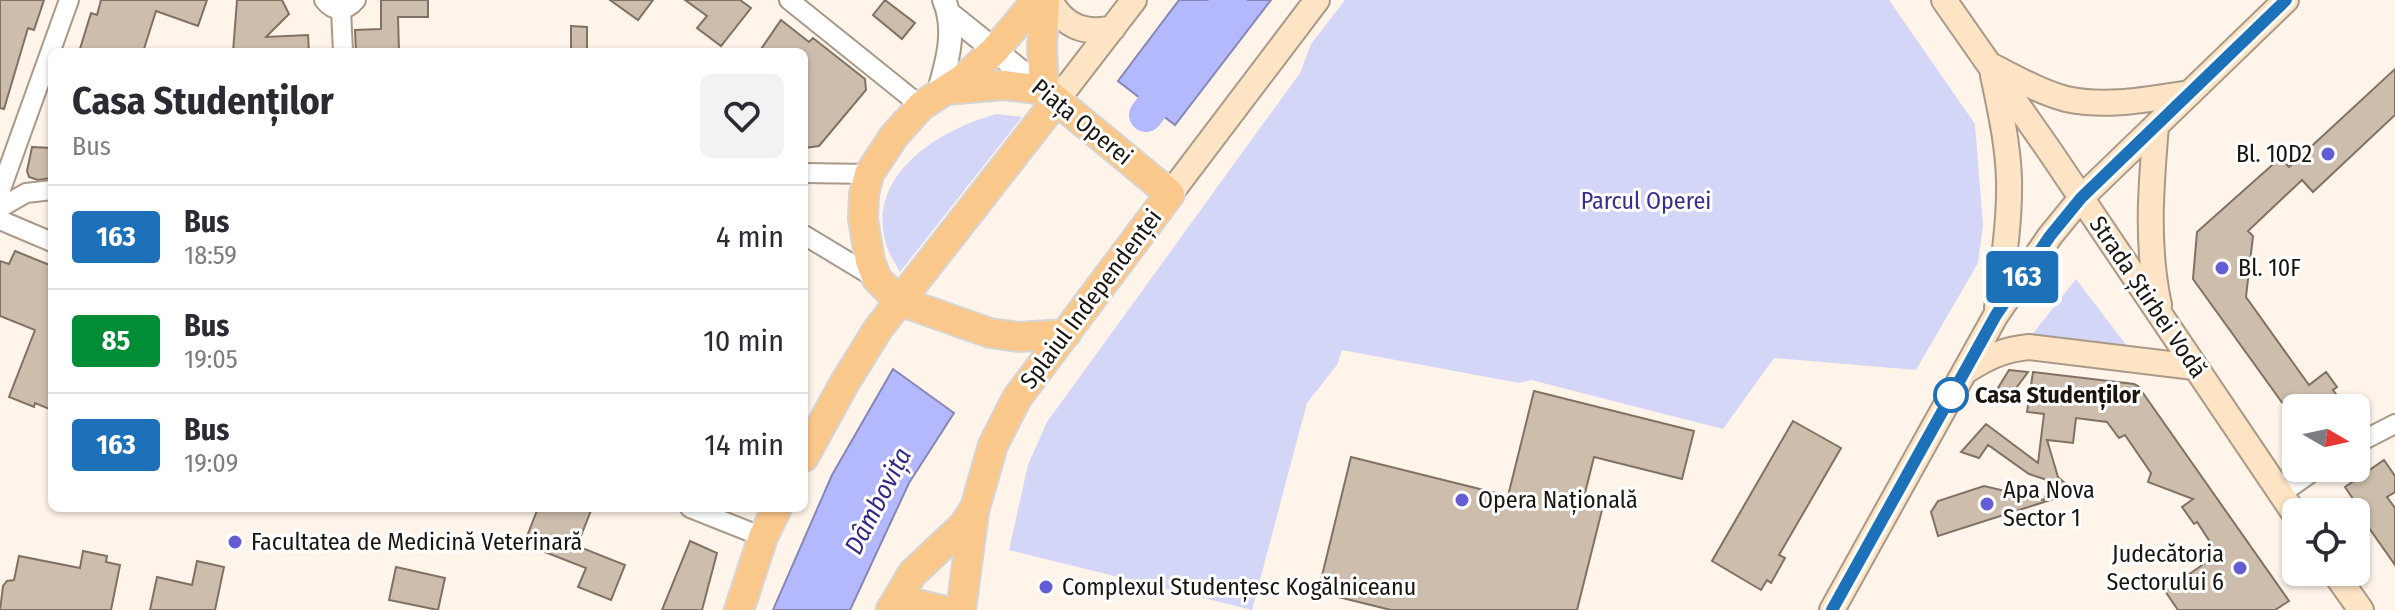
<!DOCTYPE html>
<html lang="en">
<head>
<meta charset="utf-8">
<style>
	:root { --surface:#fff; --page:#f2f2f3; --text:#2b2b33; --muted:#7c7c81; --line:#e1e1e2 }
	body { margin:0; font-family:"Fira Sans Condensed",sans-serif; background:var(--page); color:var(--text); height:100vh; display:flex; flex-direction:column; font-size:30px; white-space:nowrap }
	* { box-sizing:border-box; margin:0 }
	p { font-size:26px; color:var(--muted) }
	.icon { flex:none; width:44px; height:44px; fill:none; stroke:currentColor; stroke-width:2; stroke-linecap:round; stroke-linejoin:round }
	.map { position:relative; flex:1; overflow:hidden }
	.details { position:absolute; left:48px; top:48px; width:760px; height:464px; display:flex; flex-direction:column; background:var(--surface); border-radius:12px; box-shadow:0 2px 6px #0004 }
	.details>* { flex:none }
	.badge { padding:0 16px; border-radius:6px; font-size:28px; line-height:52px }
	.needle { width:52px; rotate:99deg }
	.buttons { position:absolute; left:2282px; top:394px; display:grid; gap:16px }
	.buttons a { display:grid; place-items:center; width:88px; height:88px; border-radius:12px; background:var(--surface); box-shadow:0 2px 6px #0004; font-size:40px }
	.map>.badge { position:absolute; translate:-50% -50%; box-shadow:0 0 0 4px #fff }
	.round { display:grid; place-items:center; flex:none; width:84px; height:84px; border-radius:12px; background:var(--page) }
	.overview { display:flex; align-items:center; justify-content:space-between; height:136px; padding:0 24px }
	h1 { font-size:38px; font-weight:700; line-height:60px }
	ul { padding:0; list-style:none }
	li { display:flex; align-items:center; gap:24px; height:104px; padding:0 24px; border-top:2px solid var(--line) }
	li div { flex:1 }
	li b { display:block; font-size:30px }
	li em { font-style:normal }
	li .badge { min-width:88px; font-weight:700; text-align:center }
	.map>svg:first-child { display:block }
	.green { fill:#d3d6f7 }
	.water { fill:#b4b8fd; stroke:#8687b6; stroke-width:2 }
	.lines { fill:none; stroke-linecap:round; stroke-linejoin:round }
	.river { stroke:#b4b8fd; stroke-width:34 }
	.building { fill:#cdbdac; stroke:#817162; stroke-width:2 }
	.minor-casing { stroke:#a99989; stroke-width:22 }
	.tertiary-casing { stroke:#a99989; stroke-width:26 }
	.secondary-casing { stroke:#a99989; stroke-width:28 }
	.primary-casing { stroke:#d6d5d4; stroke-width:32 }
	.minor { stroke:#fff; stroke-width:18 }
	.tertiary { stroke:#fff; stroke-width:22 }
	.secondary { stroke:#fde4c5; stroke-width:24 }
	.primary { stroke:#fbc88b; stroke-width:28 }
	.line-casing { stroke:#fff; stroke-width:18 }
	.line { stroke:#1d71b8; stroke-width:12 }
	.poi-dot { fill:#645cd6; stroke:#fff; stroke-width:3 }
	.stop-dot { fill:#fff; stroke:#1d71b8; stroke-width:4 }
	.labels { text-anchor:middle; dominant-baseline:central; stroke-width:6; stroke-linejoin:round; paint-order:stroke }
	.street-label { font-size:24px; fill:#1b150f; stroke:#fff }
	.poi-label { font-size:24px; fill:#1b150f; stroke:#fff; text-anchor:start }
	.park-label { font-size:24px; fill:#392e8d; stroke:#fff }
	.stop-label { font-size:24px; font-weight:bold; fill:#1b150f; stroke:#fff; text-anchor:start }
	.water-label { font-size:26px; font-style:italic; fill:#352988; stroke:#fff }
</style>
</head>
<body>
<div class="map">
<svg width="2395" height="610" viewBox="0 0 2395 610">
	<rect width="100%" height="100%" fill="#fff4ea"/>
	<path class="green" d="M1345,0H1889L1975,124L1983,225L1978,263L1916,370L1774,358L1723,429L1531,380L1519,383L1342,350L1337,365L1307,403L1252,610L1009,550L1028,465L1047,422L1300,73L1311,44Z
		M997,114L1022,117L900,272C896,265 891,257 888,250C861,177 939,129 997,114Z
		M2076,279L2127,346L2031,336Z"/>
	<path class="water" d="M1179,0H1271L1175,125L1118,81Z
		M893,369L954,413L909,483L850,610H773L832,475Z"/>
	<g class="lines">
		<path class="river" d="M1146,115L1230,0"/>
	</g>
	<path class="building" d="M0,0H44L34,30L28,28L4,109L0,108Z
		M101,0H207L198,26L156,11L143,52H79L91,13L97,15Z
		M237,0H282L289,14L266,37L308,35L309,52H233Z
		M381,0H428V17H398L399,52H356L355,30L381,29Z
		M610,0H653L638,20Z
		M685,0H740L751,8L721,46L697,28L707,16Z
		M885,0L915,23L902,39L873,15Z
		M781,20L809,42L813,38L865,79L866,90L819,146L804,148V52H759Z
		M571,26L587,27V52H571Z
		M2395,69V115L2313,192L2302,180L2248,231L2253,236L2246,297L2309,385L2326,372L2337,387L2333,390L2346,408H2286L2193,279L2197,232L2280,158L2289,167Z
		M32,147L52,148V178L38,180L29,177L27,171Z
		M15,251L52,266V410L35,403L34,407L9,397L35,330L0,316V261L9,264Z
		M2009,370L2028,372L2008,399L1998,388Z
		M2033,372L2134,384L2138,386L2289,601L2275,610H2178L2165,591L2218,554L2197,522L2194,524L2182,507L2193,499L2148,482L2151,473L2125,435L2119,438L2107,422L2076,418L2073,443L2047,440L2058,477L2066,484L2065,486L2060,484L2063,496L1938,536L1931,512L1938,501L1984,486L2044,500L2050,481L2029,474L1988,445L1979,458L1961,452L1986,424L2038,463L2044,414L2027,412Z
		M1534,391L1694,431L1682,479L1594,457L1582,505L1602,510L1577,610H1391L1318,592L1351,457L1508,496Z
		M1793,421L1841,448L1779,555L1785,558L1771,583L1767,580L1761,590L1712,561Z
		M2384,460L2395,476V492L2387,497L2395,508V565L2350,501L2353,499L2345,487Z
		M538,508H592L577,546L625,565L611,600L578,587L586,568L524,544Z
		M690,541L717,553L702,610H662Z
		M83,551L107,556L106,562L120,565L111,610H0L3,586L7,581L14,580L19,556L80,568Z
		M197,561L224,567L215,610H150L157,577L192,585Z
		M396,567L445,578L438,610L389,600Z"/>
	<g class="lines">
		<g class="minor-casing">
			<path id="minor" d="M324,0C333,12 346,12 356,0
				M789,0L921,106
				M341,9L343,52
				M804,173L869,174
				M0,192L69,0
				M0,208L26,193L52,190
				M0,220L52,242
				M804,235L877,279
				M2356,444L2395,424
				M2281,494L2318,468
				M690,508L763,537"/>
		</g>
		<g class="tertiary-casing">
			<path id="tertiary" d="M951,15L1044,90
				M938,94C947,63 957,30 944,0"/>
		</g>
		<g class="secondary-casing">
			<path id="secondary" d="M1050,0C1063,26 1085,35 1113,28
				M1944,0L2049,150L2296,516
				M1992,66C2016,78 2040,92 2066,99C2107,108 2149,99 2190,93
				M1993,75C2000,109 2008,144 2009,179C2010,222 2003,265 1997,308
				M1057,100L1134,0
				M2156,126C2151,186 2146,245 2159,305
				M1170,194L1317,0
				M1966,371C1986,358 2004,349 2029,347L2194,367
				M2334,572L2361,610
				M1832,610L1996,315L2050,236L2081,198L2286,0"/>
		</g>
		<g class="primary-casing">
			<path id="primary" d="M1037,0L994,51L964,78L921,106L894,136L869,174L864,194L863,219L870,261L877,279L899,301L990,333L1018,337L1066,334
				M1044,90L1042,48L1045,0
				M804,457L844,384L878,329L1057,100
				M891,609L917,604L942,610
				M739,610L763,537L777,508
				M891,610L912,574L964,525L975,508L993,445L1017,398L1170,194L1044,90L1004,85L946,90
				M961,610L974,512"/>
		</g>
		<use href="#minor" class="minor"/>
		<use href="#tertiary" class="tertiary"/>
		<use href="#secondary" class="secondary"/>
		<use href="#primary" class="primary"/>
	</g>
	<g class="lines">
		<g class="line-casing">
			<path id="line" d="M1832,610L1996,315L2050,236L2081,198L2286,0"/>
		</g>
		<use href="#line" class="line"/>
	</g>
	<g class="poi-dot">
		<circle cx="2328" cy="154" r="8"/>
		<circle cx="2222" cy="268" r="8"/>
		<circle cx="1462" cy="500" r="8"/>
		<circle cx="1987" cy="504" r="8"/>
		<circle cx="235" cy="542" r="8"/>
		<circle cx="2240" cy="568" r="8"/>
		<circle cx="1046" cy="587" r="8"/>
	</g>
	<circle class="stop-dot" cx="1951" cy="395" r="16"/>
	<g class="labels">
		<g class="street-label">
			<text transform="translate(1082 122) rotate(39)">Piața Operei</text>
			<text transform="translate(2148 297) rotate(56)">Strada Știrbei Vodă</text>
			<text transform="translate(1091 299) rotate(-53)">Splaiul Independenței</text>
		</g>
		<g class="poi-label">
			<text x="2312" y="154" text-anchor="end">Bl. 10D2</text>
			<text x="2238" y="268">Bl. 10F</text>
			<text x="2003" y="490">Apa Nova<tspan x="2003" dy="28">Sector 1</tspan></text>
			<text x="1478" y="500">Opera Națională</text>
			<text x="251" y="542">Facultatea de Medicină Veterinară</text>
			<text x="2224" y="554" text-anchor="end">Judecătoria<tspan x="2224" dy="28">Sectorului 6</tspan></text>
			<text x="1062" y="587">Complexul Studențesc Kogălniceanu</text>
		</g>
		<g class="park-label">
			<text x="1646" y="201">Parcul Operei</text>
		</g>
		<g class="stop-label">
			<text x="1975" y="395">Casa Studenților</text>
		</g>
		<g class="water-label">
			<text transform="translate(878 501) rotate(-63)">Dâmbovița</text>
		</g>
	</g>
</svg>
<div class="buttons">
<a><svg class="needle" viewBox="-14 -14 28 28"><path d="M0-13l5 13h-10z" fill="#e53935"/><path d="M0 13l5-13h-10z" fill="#7c7c81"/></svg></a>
<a><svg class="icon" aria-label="locate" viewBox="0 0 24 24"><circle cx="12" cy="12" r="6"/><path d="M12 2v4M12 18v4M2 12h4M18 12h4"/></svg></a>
</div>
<b class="badge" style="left:2022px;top:277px;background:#1d71b8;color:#fff">163</b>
<section class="details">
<div class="overview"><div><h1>Casa Studenților</h1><p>Bus</p></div><a class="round"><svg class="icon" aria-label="heart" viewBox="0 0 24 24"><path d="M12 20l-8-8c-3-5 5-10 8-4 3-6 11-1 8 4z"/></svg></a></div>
<ul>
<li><span class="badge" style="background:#1d71b8;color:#fff">163</span><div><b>Bus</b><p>18:59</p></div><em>4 min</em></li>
<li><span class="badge" style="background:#008d36;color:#fff">85</span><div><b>Bus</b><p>19:05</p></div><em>10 min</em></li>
<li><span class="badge" style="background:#1d71b8;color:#fff">163</span><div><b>Bus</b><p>19:09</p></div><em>14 min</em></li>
</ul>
</section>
</div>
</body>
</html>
